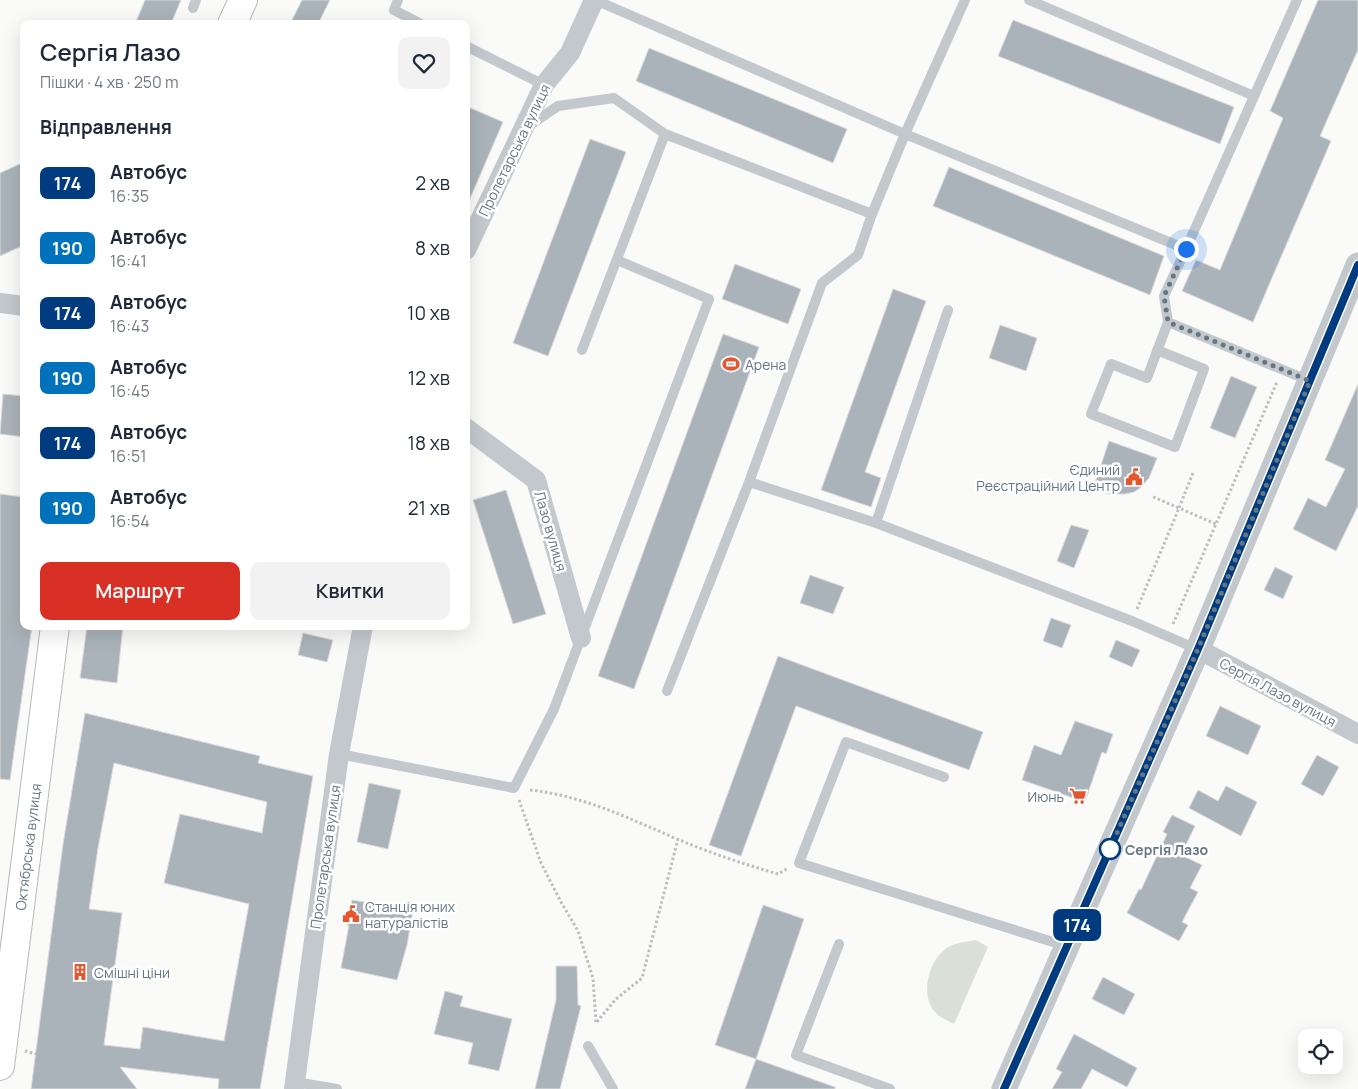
<!DOCTYPE html>
<html lang="uk">
<head>
<meta charset="utf-8">
<style>
	:root { --surface:#fff; --page:#f2f2f3; --text:#1f2937; --muted:#747a83; --accent:#d93025 }
	body { margin:0; font-family:Manrope,sans-serif; background:var(--page); color:var(--text); height:100vh; display:flex; flex-direction:column; font-size:19px; white-space:nowrap }
	* { box-sizing:border-box; margin:0 }
	p { font-size:16px; color:var(--muted) }
	.icon { flex:none; width:28px; height:28px; fill:none; stroke:currentColor; stroke-width:2; stroke-linecap:round; stroke-linejoin:round }
	.map { position:relative; flex:1; overflow:hidden }
	.sheet { position:absolute; left:20px; top:20px; width:450px; height:610px; display:flex; flex-direction:column; background:var(--surface); border-radius:10px; box-shadow:0 5px 20px #0002 }
	.sheet>* { flex:none }
	.badge { padding:0 10px; border-radius:8px; font-size:18px; line-height:32px }
	.buttons { position:absolute; left:1298px; top:1029px; display:grid; gap:10px }
	.buttons a { display:grid; place-items:center; width:45px; height:45px; border-radius:10px; background:var(--surface); box-shadow:0 5px 20px #0002; font-size:25px }
	.you { position:absolute; width:25px; height:25px; margin:-12px; border:4px solid #fff; border-radius:50%; background:#1a73e8; box-shadow:0 0 0 8px #1a73e833 }
	.map>.badge { position:absolute; translate:-50% -50%; box-shadow:0 0 0 2px #fff }
	h2 { padding:0 20px; font-size:19px; line-height:45px }
	.round { display:grid; place-items:center; flex:none; width:52px; height:52px; border-radius:10px; background:var(--page) }
	.headline { display:flex; align-items:center; justify-content:space-between; height:85px; padding:0 20px }
	h1 { font-size:24px; font-weight:600; line-height:38px }
	.action { display:flex; gap:10px; margin-top:auto; padding:10px 20px }
	.action a { flex:1; height:58px; border-radius:10px; background:var(--accent); color:#fff; font-size:20px; font-weight:600; line-height:58px; text-align:center }
	.action a+a { background:var(--page); color:var(--text) }
	ul { padding:0; list-style:none }
	li { display:flex; align-items:center; gap:15px; height:65px; padding:0 20px }
	li div { flex:1 }
	li b { display:block; font-size:19px }
	li em { font-style:normal }
	li .badge { min-width:55px; font-weight:700; text-align:center }
	.map>svg:first-child { display:block }
	.green { fill:#dadfd7 }
	.building { fill:#aab3b9; stroke:#dcdcda; fill-rule:evenodd }
	.lines { fill:none; stroke-linecap:round; stroke-linejoin:round }
	.secondary-casing { stroke:#b3babf; stroke-width:30 }
	.path { stroke:#bbbfc2; stroke-width:3; stroke-dasharray:2.5 2.5; stroke-linecap:butt }
	.service { stroke:#c3c8cc; stroke-width:10 }
	.minor { stroke:#c3c8cc; stroke-width:20 }
	.tertiary { stroke:#c3c8cc; stroke-width:25 }
	.secondary { stroke:#fff; stroke-width:28 }
	.line-casing { stroke:#fff; stroke-width:11 }
	.line { stroke:#003b80; stroke-width:8 }
	.walk { stroke:#657683; stroke-width:5; stroke-dasharray:0 9 }
	.stop-dot { fill:#fff; stroke:#003b80; stroke-width:2.5 }
	.labels { text-anchor:middle; dominant-baseline:central; stroke-width:5; stroke-linejoin:round; paint-order:stroke }
	.street-label { font-size:14px; fill:#657683; stroke:#fff }
	.poi-label { font-size:14px; fill:#657683; stroke:#fff; text-anchor:start }
	.stop-label { font-size:14px; font-weight:bold; fill:#657683; stroke:#fff; text-anchor:start }
</style>
</head>
<body>
<div class="map">
<svg width="1358" height="1089" viewBox="0 0 1358 1089">
	<rect width="100%" height="100%" fill="#fafaf8"/>
	<path class="green" d="M976,940L988,947L954,1024C949,1021 941,1018 937,1014C920,999 927,965 943,951C951,943 965,942 976,940Z"/>
	<path class="building" d="M145,0H181L171,24H135Z
		M302,0H330L318,24H290Z
		M1318,0H1358V50L1320,136L1331,141L1253,322L1182,291L1196,260L1220,270L1283,118L1270,111Z
		M1013,20L1234,107L1220,144L998,56Z
		M649,48L847,129L833,163L636,81Z
		M466,106L503,122L466,208Z
		M590,139L626,152L548,356L513,343Z
		M24,162V245L0,256V173Z
		M949,167L1164,256L1150,295L933,206Z
		M735,264L801,289L788,324L722,299Z
		M893,289L926,301L865,472L881,478L871,507L821,490Z
		M1000,325L1037,338L1026,371L989,358Z
		M723,334L759,347L634,689L598,676Z
		M1231,376L1257,387L1235,438L1210,428Z
		M1358,384V506L1336,551L1293,529L1308,498L1326,507L1345,469L1325,460Z
		M3,394L24,396V437L0,434Z
		M1109,441L1157,458L1149,478L1140,488L1134,492L1125,494H1108L1093,489Z
		M506,490L546,614L513,624L473,500Z
		M0,494L24,497V626H32L10,780L0,779Z
		M1071,525L1089,530L1074,568L1057,561Z
		M1275,567L1293,576L1283,599L1264,590Z
		M810,575L844,587L833,614L800,603Z
		M1051,618L1071,625L1062,648L1043,641Z
		M87,626H123L117,683L80,678Z
		M303,633L333,640L327,662L298,655Z
		M1116,640L1140,650L1132,667L1109,657Z
		M778,656L983,732L969,770L796,706L741,856L709,845Z
		M1220,706L1261,726L1248,755L1206,736Z
		M85,713L260,756L258,763L313,776L260,1089H218L219,1079L120,1067L137,1089H31L63,844ZM114,763L267,802L262,833L180,814L164,883L249,904L224,1041L143,1027L140,1049L104,1045L122,913L89,909L98,848Z
		M1075,721L1113,734L1106,754L1102,752L1085,802L1022,780L1034,745L1061,755Z
		M1317,755L1339,767L1323,796L1301,784Z
		M369,783L401,790L388,849L357,842Z
		M1226,786L1257,802L1241,836L1189,808L1198,790L1218,801Z
		M1172,815L1195,826L1181,855L1202,865L1190,888L1198,892L1182,922L1188,925L1179,941L1127,913L1139,889L1141,890L1167,834L1163,832Z
		M352,900L413,910L407,945L397,980L341,968L349,925H347Z
		M763,905L804,919L756,1059L715,1045Z
		M556,966H577L578,1005L581,1006L560,1089H535L556,1000Z
		M1103,977L1135,994L1124,1015L1092,999Z
		M445,991L463,996L460,1006L512,1019L499,1071L468,1064L473,1043L434,1034Z
		M1074,1034L1137,1068L1127,1087L1092,1069L1081,1089H1052L1062,1072L1056,1069Z
		M756,1059L835,1087V1089H745Z"/>
	<g class="lines">
		<g class="secondary-casing">
			<g id="secondary">
				<path d="M232,24L243,0"/>
				<path id="s1" d="M0,1066L55,626"/>
			</g>
		</g>
		<path class="path" d="M1193,473L1179,508L1216,524
			M1137,609L1179,508L1151,496
			M1173,624L1277,382
			M530,790C584,796 628,818 677,839C710,853 744,864 778,874L787,869
			M519,800L541,863L561,902L578,931L593,978L596,1023L615,1000L642,978L678,839
			M25,1051L36,1054"/>
		<path class="service" d="M398,0L394,10L421,24
			M595,0L905,134L1186,249L1297,0
			M1029,0L1254,96
			M193,8L196,0
			M466,46L544,85
			M527,127L558,106L614,98L665,134L872,214
			M1186,249L1164,296L1168,322L1310,381
			M582,350L665,134
			M1157,350L1204,369L1175,447L1091,414L1111,364L1147,378L1168,322
			M749,482L876,523L1132,621L1197,649
			M876,523L948,310
			M667,691L749,482L822,283L858,255L872,214L905,134L965,0
			M339,754L514,788L554,709L709,299L617,260
			M944,777L846,742L799,863L1066,946
			M839,944L796,1055L890,1089
			M588,1046L613,1089
			M295,1082L337,1089"/>
		<path class="minor" d="M466,250L544,85L570,53L594,0
			M0,303L24,306
			M466,428L536,480L581,638
			M1198,649L1358,734
			M294,1089L339,754L363,626"/>
		<path class="tertiary" d="M1004,1089L1198,649L1358,265"/>
		<use href="#secondary" class="secondary"/>
	</g>
	<g class="lines">
		<g class="line-casing">
			<path id="line" d="M1004,1089L1198,649L1358,265"/>
		</g>
		<use href="#line" class="line"/>
		<path class="walk" d="M1110,849L1198,649L1310,381L1168,322L1164,296L1186,249"/>
	</g>
	<defs>
		<g id="stadium-bare" transform="scale(1.35)"><path d="M0-5a6.5 5 0 1 0 0 10a6.5 5 0 1 0 0-10ZM-3.5-1.8h7v3.6h-7Z" fill="#e4572e" stroke="#fff" stroke-width="2.5" paint-order="stroke"/></g>
		<g id="civic-bare" transform="scale(1.35)"><path d="M-.6-6.5H3V-4.5H.6V-3L4-1V1h2V6H-6V1h2V-1L-.6-3ZM-1.2 2.5V6h2.4V2.5Z" fill="#e4572e" stroke="#fff" stroke-width="2.5" paint-order="stroke"/></g>
		<g id="supermarket-bare" transform="scale(1.35)"><path d="M-6-5.5h2.5l.6 2H6L4.5 2H-2.5L-4.4-4H-6ZM-1.5 3.2a1.3 1.3 0 1 0 .1 0ZM3 3.2a1.3 1.3 0 1 0 .1 0Z" fill="#e4572e" stroke="#fff" stroke-width="2.5" paint-order="stroke"/></g>
		<g id="building-bare" transform="scale(1.35)"><path d="M-4-6H4V6H1V3H-1V6H-4ZM-2.5-4.3h1.7v1.8h-1.7ZM.8-4.3h1.7v1.8H.8ZM-2.5-1h1.7V.8h-1.7ZM.8-1h1.7V.8H.8Z" fill="#e4572e" stroke="#fff" stroke-width="2.5" paint-order="stroke"/></g>
	</defs>
	<g fill-rule="evenodd">
		<use href="#stadium-bare" x="731" y="364"/>
		<use href="#civic-bare" x="1134" y="477"/>
		<use href="#supermarket-bare" x="1078" y="796"/>
		<use href="#civic-bare" x="351" y="914"/>
		<use href="#building-bare" x="80" y="972"/>
	</g>
	<circle class="stop-dot" cx="1110" cy="849" r="10"/>
	<g class="labels">
		<g class="street-label">
			<text transform="translate(514 150) rotate(-64)">Пролетарська вулиця</text>
			<text transform="translate(551 531) rotate(74)">Лазо вулиця</text>
			<text transform="translate(1278 692) rotate(28)">Сергія Лазо вулиця</text>
			<text stroke="none"><textPath href="#s1" startOffset="221">Октябрська вулиця</textPath></text>
			<text transform="translate(325 857) rotate(-82)">Пролетарська вулиця</text>
		</g>
		<g class="poi-label">
			<text x="745" y="364">Арена</text>
			<text x="1120" y="469" text-anchor="end">Єдиний<tspan x="1120" dy="16">Реєстраційний Центр</tspan></text>
			<text x="1064" y="796" text-anchor="end">Июнь</text>
			<text x="365" y="906">Станція юних<tspan x="365" dy="16">натуралістів</tspan></text>
			<text x="94" y="972">Смішні ціни</text>
		</g>
		<g class="stop-label">
			<text x="1125" y="849">Сергія Лазо</text>
		</g>
	</g>
</svg>
<div class="buttons">
<a><svg class="icon" aria-label="locate" viewBox="0 0 24 24"><circle cx="12" cy="12" r="6"/><path d="M12 2v4M12 18v4M2 12h4M18 12h4"/></svg></a>
</div>
<div class="you" style="left:1186px;top:249px"></div>
<b class="badge" style="left:1077px;top:925px;background:#003b80;color:#fff">174</b>
<section class="sheet">
<div class="headline"><div><h1>Сергія Лазо</h1><p>Пішки · 4 хв · 250 m</p></div><a class="round"><svg class="icon" aria-label="heart" viewBox="0 0 24 24"><path d="M12 20l-8-8c-3-5 5-10 8-4 3-6 11-1 8 4z"/></svg></a></div>
<h2>Відправлення</h2>
<ul>
<li><span class="badge" style="background:#003b80;color:#fff">174</span><div><b>Автобус</b><p>16:35</p></div><em>2 хв</em></li>
<li><span class="badge" style="background:#0072bc;color:#fff">190</span><div><b>Автобус</b><p>16:41</p></div><em>8 хв</em></li>
<li><span class="badge" style="background:#003b80;color:#fff">174</span><div><b>Автобус</b><p>16:43</p></div><em>10 хв</em></li>
<li><span class="badge" style="background:#0072bc;color:#fff">190</span><div><b>Автобус</b><p>16:45</p></div><em>12 хв</em></li>
<li><span class="badge" style="background:#003b80;color:#fff">174</span><div><b>Автобус</b><p>16:51</p></div><em>18 хв</em></li>
<li><span class="badge" style="background:#0072bc;color:#fff">190</span><div><b>Автобус</b><p>16:54</p></div><em>21 хв</em></li>
</ul>
<div class="action"><a>Маршрут</a><a>Квитки</a></div>
</section>
</div>
</body>
</html>
